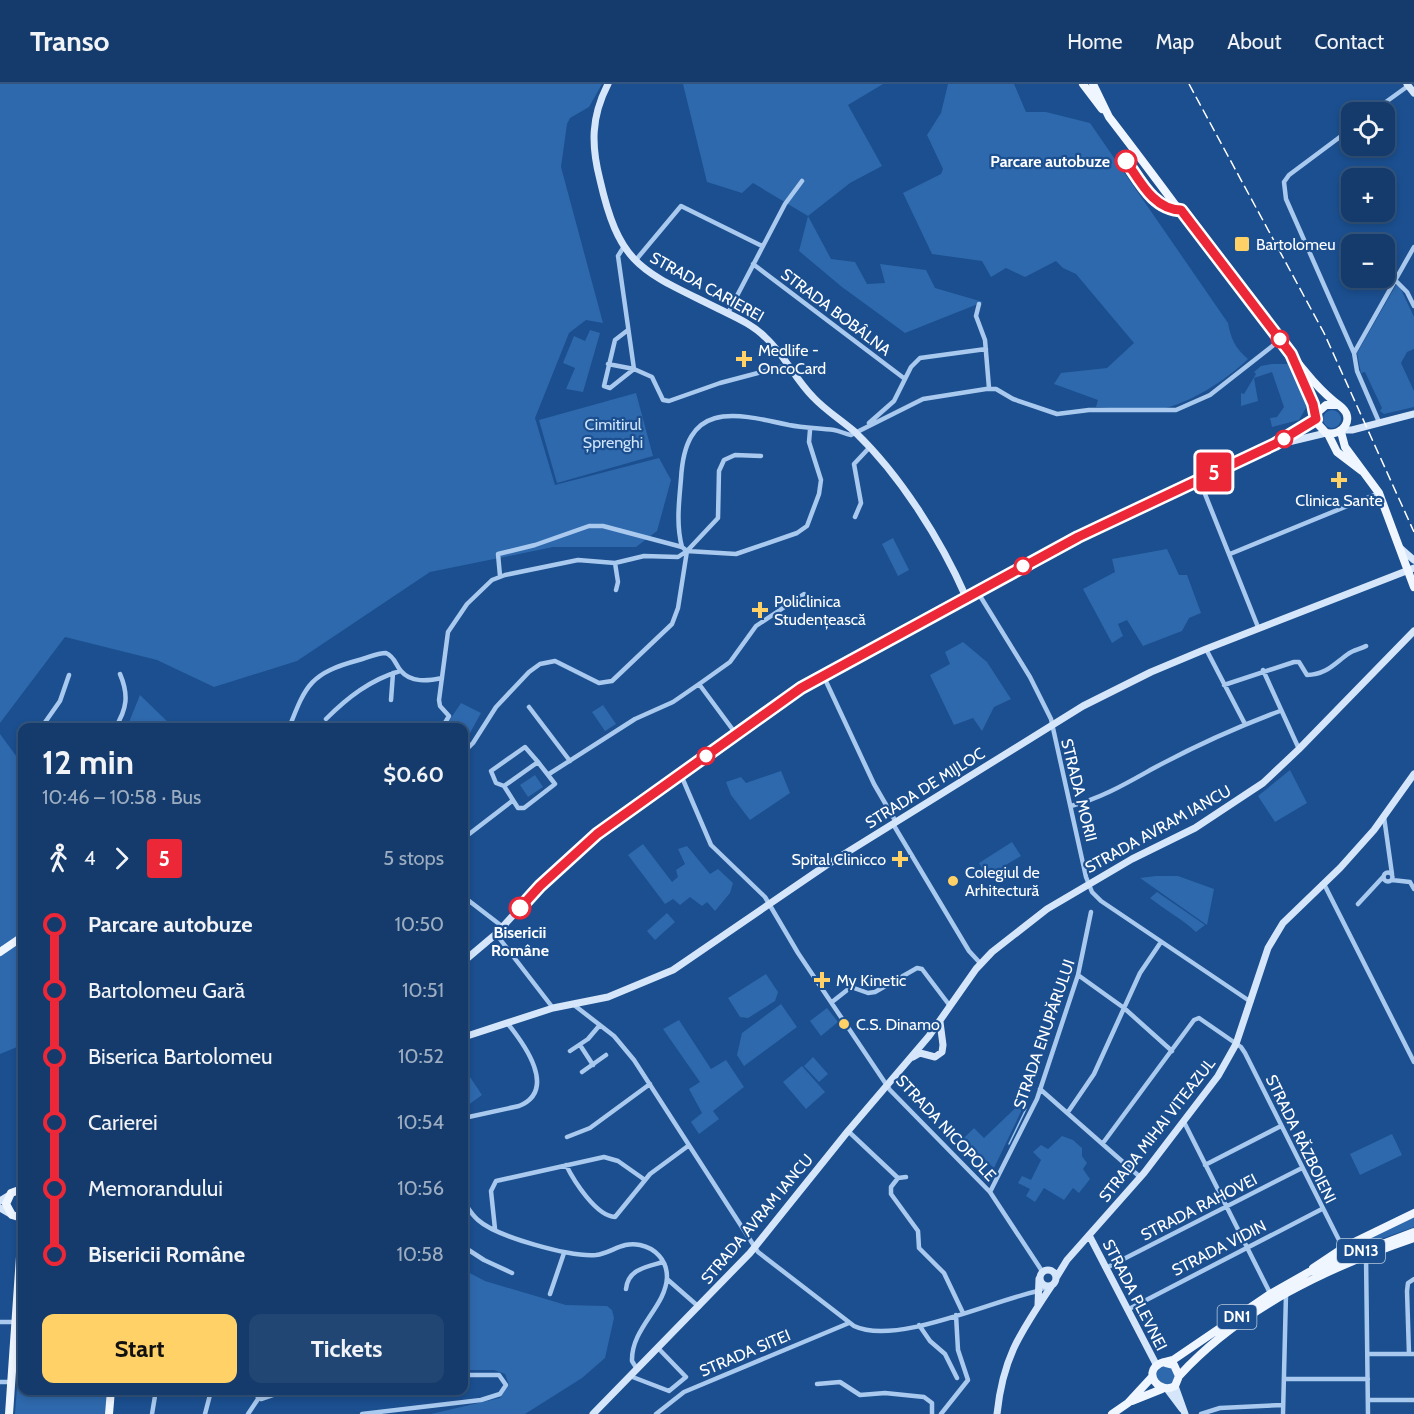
<!DOCTYPE html>
<html lang="en">
<head>
<meta charset="utf-8">
<style>
	:root { --surface:#143b6b; --page:#214673; --text:#f1f3f6; --muted:#9dadc1; --line:#33557e; --accent:#ffd166 }
	body { margin:0; font-family:Cabin,sans-serif; background:var(--page); color:var(--text); height:100vh; display:flex; flex-direction:column; font-size:22px; white-space:nowrap }
	* { box-sizing:border-box; margin:0 }
	p { font-size:20px; color:var(--muted) }
	.icon { flex:none; width:33px; height:33px; fill:none; stroke:currentColor; stroke-width:2; stroke-linecap:round; stroke-linejoin:round }
	.map { position:relative; flex:1; overflow:hidden }
	.side { position:absolute; left:18px; top:639px; width:450px; height:672px; display:flex; flex-direction:column; background:var(--surface); border-radius:12px; box-shadow:0 3px 9px #0003,0 0 0 2px var(--line) }
	.side>* { flex:none }
	.badge { padding:0 12px; border-radius:4px; font-size:21px; line-height:39px }
	.fabs { position:absolute; left:1341px; top:18px; display:grid; gap:12px }
	.fabs a { display:grid; place-items:center; width:54px; height:54px; border-radius:12px; background:var(--surface); box-shadow:0 3px 9px #0003,0 0 0 2px var(--line); font-size:30px }
	.map>.badge { position:absolute; translate:-50% -50%; box-shadow:0 0 0 3px #fff }
	.legs { display:flex; align-items:center; gap:9px; height:66px; padding:0 24px; font-size:20px }
	.legs p { margin-inline-start:auto }
	.overview { display:flex; align-items:center; justify-content:space-between; height:102px; padding:0 24px }
	h1 { font-size:33px; font-weight:700; line-height:45px }
	.primary-button { display:flex; gap:12px; margin-top:auto; padding:12px 24px }
	.primary-button a { flex:1; height:69px; border-radius:12px; background:var(--accent); color:#111; font-size:24px; font-weight:700; line-height:69px; text-align:center }
	.primary-button a+a { background:var(--page); color:var(--text) }
	ul { padding:0 24px; list-style:none }
	li { display:flex; align-items:center; gap:21px; height:66px; font-size:22px }
	li i { display:grid; place-items:center; width:9px; height:100%; margin:0 8px; background:currentColor }
	li i::after { content:''; width:15px; height:15px; margin:-8px; border:4px solid; border-radius:50%; background:var(--surface) }
	li p { margin-inline-start:auto }
	li:first-child i { background:linear-gradient(#0000 50%,currentColor 0) }
	li:last-child i { background:linear-gradient(currentColor 50%,#0000 0) }
	header { display:flex; align-items:center; gap:36px; box-sizing:border-box; height:84px; padding:0 30px; background:var(--surface); border-bottom:2px solid var(--line) }
	header strong { font-size:28px }
	nav { display:flex; gap:33px; margin-inline-start:auto; font-size:21px }
	.map>svg:first-child { display:block }
	.green { fill:#2e69ad }
	.lines { fill:none; stroke-linecap:round; stroke-linejoin:round }
	.stream { stroke:#9cc4f0; stroke-width:1.5 }
	.street { stroke:#a9c9ee; stroke-width:4.5 }
	.secondary { stroke:#d6e6fa; stroke-width:7 }
	.primary { stroke:#f0f6ff; stroke-width:8 }
	.rail { stroke:#fff; stroke-width:1.5; stroke-dasharray:10 4.5; stroke-linecap:butt }
	.line-1-casing { stroke:#fff; stroke-width:14 }
	.line-1 { stroke:#ec2738; stroke-width:9 }
	.stop-1-dot { fill:#fff; stroke:#ec2738; stroke-width:3 }
	.poi-dot { fill:#ffd166; stroke:#1b4f8f; stroke-width:2 }
	.labels { text-anchor:middle; dominant-baseline:central; stroke-width:4.5; stroke-linejoin:round; paint-order:stroke }
	.shield { fill:#1b4f8f; stroke:#bbcadd; stroke-width:1.5 }
	.shield-label { font-size:15px; font-weight:bold; fill:#fff }
	.stop-label { font-size:16px; font-weight:bold; fill:#fff; stroke:#1b4f8f; text-anchor:end }
	.poi-label { font-size:16px; fill:#fff; stroke:#1b4f8f; text-anchor:start }
	.street-label { font-size:16px; fill:#fff; stroke:#1b4f8f }
	.park-label { font-size:16px; fill:#cfe3fa; stroke:#1b4f8f }
</style>
</head>
<body>
<header>
<strong>Transo</strong>
<nav><a>Home</a><a>Map</a><a>About</a><a>Contact</a></nav>
</header>
<div class="map">
<svg width="1414" height="1330" viewBox="0 0 1414 1330">
	<rect width="100%" height="100%" fill="#1b4f8f"/>
	<path class="green" d="M0,0H602L589,23L570,34L567,40L561,83L603,239L586,236L569,249L535,334L555,401L659,374L671,396L657,447L636,463H553L430,488L297,577L214,603L157,576L65,553L0,639Z
		M683,0H883L848,21L882,82L850,99L808,132L831,175L855,178L867,200L885,199L880,180L926,186L935,204L983,218L905,249L842,203L799,167L808,132L753,99L742,109L707,98Z
		M948,0H1014L1026,28H1046L1090,39L1228,239C1231,255 1235,264 1248,275C1226,296 1191,319 1161,325C1141,329 1116,324 1096,323L1098,316L1054,300L1061,289L1107,284L1134,259L1076,190L1063,184L1056,177L1025,193L1006,184L991,193L982,177L932,170L903,109L941,90L943,85L927,51L941,29Z
		M1396,201H1399L1414,233V265L1407,268L1401,279L1414,307V323L1384,330L1380,327L1382,324L1365,288L1361,289L1357,269Z
		M590,246L600,249L583,308L566,305L575,284L563,279L574,252L585,257Z
		M1272,280H1288L1307,322L1299,336L1272,343L1270,334L1277,333L1284,323L1272,288L1254,294L1258,317L1241,322V309L1244,310L1256,290L1254,288L1261,282Z
		M636,309L653,372L557,399L539,336Z
		M1323 335a9 9 0 1 1 18 0a9 9 0 1 1-18 0Z
		M893,454L909,486L898,492L882,460Z
		M1167,465L1179,491H1187L1201,529L1189,534L1182,547L1143,562L1127,536L1118,540L1123,552L1112,559L1083,505L1115,488L1112,475Z
		M963,558L987,578L1011,615L994,623L982,647L973,634L954,641L930,591L950,580L945,568Z
		M140,611L173,643H127Z
		M461,619L481,629L464,660V644L445,643Z
		M603,621L616,640L605,647L592,628Z
		M0,650L22,680V967L17,963L0,970Z
		M1290,686L1307,719L1275,738L1258,712Z
		M781,687L790,709L750,736L731,711L726,698L741,693L746,699Z
		M535,691L543,703L528,713L520,701Z
		M1012,758L1021,772L987,792L979,779Z
		M643,760L672,798L678,793L676,786L685,780L678,765L687,762L710,790L718,785L733,799L730,809L715,827L707,818L702,822L690,813L680,821L673,815L665,820L628,771Z
		M1156,792H1178L1214,805L1207,841L1140,794Z
		M1157,808L1205,841L1196,848C1181,834 1166,827 1150,814Z
		M667,829L675,838L655,856L647,847Z
		M766,890L778,908L775,917L748,934L740,933L728,914Z
		M781,920L797,943L744,982L737,971L742,949Z
		M827,924L838,938L821,952L810,937Z
		M679,936L711,985L726,976L744,1003L713,1027L719,1035L699,1050L691,1038L702,1029L689,1005L700,998L663,945Z
		M813,973L828,990L819,998L804,982Z
		M802,982L825,1008L806,1025L783,998Z
		M466,987L482,1011L464,1024V991Z
		M1029,1011L994,1084L963,1055L974,1044L984,1054Z
		M1392,1050L1402,1071L1360,1091L1350,1070Z
		M1062,1052L1073,1056L1082,1064V1072L1087,1079L1083,1085L1090,1095L1079,1109L1073,1104L1064,1116L1044,1104L1035,1118L1026,1112L1030,1105L1018,1099L1022,1092L1031,1096L1041,1076L1033,1068L1041,1061L1048,1065Z
		M1414,1131V1143L1345,1168Z
		M464,1186L485,1197L566,1221L607,1222L612,1226L614,1234L605,1274L582,1294L525,1330H431L500,1314L509,1301L505,1290L494,1286H464Z
		M22,1237V1306L107,1307L105,1330H15Z
		M1156 1292a10 10 0 1 1 20 0a10 10 0 1 1-20 0Z"/>
	<g class="lines">
		<path class="stream" d="M1009,1060L1026,1025"/>
		<path class="street" d="M1372,28L1408,2
			M1352,44L1289,91L1284,98L1286,115L1354,269
			M623,164L618,172L634,285L652,293L663,316L669,317L720,299L788,281
			M635,177L681,122L762,162
			M753,180L905,295
			M1394,195L1407,208L1414,222
			M979,220L976,232L985,256L989,304
			M728,229L785,120L802,97
			M628,246L615,256L604,302L610,304L634,285
			M608,280L634,285
			M1379,338L1357,287L1354,269L1414,163
			M869,339L894,317L911,283L920,274L986,265
			M1199,395L1258,543
			M855,433L861,419L854,380L869,364
			M687,467L682,463C676,441 679,418 681,395C685,318 731,328 789,341C804,344 819,344 834,346C840,347 845,350 851,351L923,315L986,305H996L1013,315L1057,330L1089,326H1176L1210,311L1280,256
			M687,467L736,470L797,449L807,442L819,410L821,396L809,358L810,346
			M1230,470L1379,409
			M615,479L618,498L616,506
			M500,492L498,470L535,461L589,442H603L682,463
			M977,507L1030,593L1051,635L1086,793L1092,808L1101,817L1251,918
			M1206,565L1245,640
			M1263,586L1299,665
			M823,591L874,700L896,738
			M699,600L736,650
			M1224,601L1294,578H1299L1307,591C1326,591 1335,579 1348,570C1353,566 1361,565 1366,562
			M391,616L393,589
			M529,623L570,677
			M326,635C348,613 370,596 400,587
			M41,644L60,617L69,591
			M115,644C127,625 129,611 120,590
			M289,644C306,600 311,589 359,576C368,574 376,569 386,569C395,573 395,580 401,587C411,599 428,597 442,594
			M442,644L449,632L440,622L439,616L448,548L467,520L492,496L505,491L578,476L615,479L644,472L678,473L687,467L718,434L719,387L724,376L735,371L761,372
			M464,668L473,659L496,623L529,588L540,580L555,577L599,599L612,597L672,540L678,524L687,467
			M538,678L555,700L524,724H518L504,702Z
			M549,690L635,635L673,618L702,598L730,578L756,542L804,510
			M681,691L711,761L765,813L798,869L890,1006L990,1108L1042,1187
			M504,702L496,699L491,687L525,663L538,678
			M1071,722C1102,714 1127,699 1154,684C1195,662 1237,643 1280,627
			M1384,733L1392,790
			M893,740L969,867L981,880
			M464,754L512,717
			M1383.5 793a4.5 4.5 0 1 1 9 0a4.5 4.5 0 1 1-9 0Z
			M1392,796L1410,798L1414,805
			M1324,800L1414,978
			M464,813L503,843
			M1358,820L1383,793
			M496,850L553,924
			M1078,891L1124,924L1172,967
			M832,918L851,903L868,909L875,908L917,884L922,885L950,922
			M574,921L614,952L634,976L758,1168L854,1242C896,1262 991,1217 1038,1207L1047,1202
			M580,961L593,981
			M570,967L588,955L599,942
			M582,988L606,971
			M1040,1005L1140,1093
			M1068,1028L1094,990L1140,889L1161,858
			M464,1034L519,1022C558,1006 524,960 508,940
			M1184,1038L1270,1209
			M848,1047L898,1094L906,1093
			M567,1053L590,1044L650,1000
			M1103,1059L1194,936L1199,934L1241,963L1245,969L1343,1164
			M566,1081C574,1097 596,1132 615,1133L650,1090L688,1062
			M1205,1081L1281,1042
			M898,1094L891,1103V1110L918,1147L919,1164L944,1189L963,1229
			M990,1108L1037,1015L1078,891L1091,828
			M464,1118C468,1124 472,1131 478,1136C497,1153 570,1173 596,1171C612,1169 622,1157 640,1161C655,1164 667,1176 667,1193C666,1223 631,1244 632,1277L637,1285
			M495,1145L491,1107L496,1097L604,1073L618,1077L645,1096
			M464,1163L484,1176L512,1189
			M1366,1171L1368,1330
			M1106,1184L1302,1084
			M667,1195L699,1223
			M626,1205C628,1185 646,1183 663,1178
			M550,1210L564,1169
			M1127,1226L1322,1125
			M0,1238H16
			M919,1241L930,1257L945,1270L957,1294
			M1368,1270H1414
			M1409,1270L1407,1207L1408,1199L1414,1195
			M630,1292L669,1307L686,1293L658,1264
			M1284,1295H1368
			M0,1298H11
			M817,1300L840,1298L860,1311L885,1309L924,1313L932,1319V1330
			M256,1306V1311L261,1315L287,1306
			M1368,1316H1414
			M152,1330L156,1306
			M205,1330L211,1307
			M248,1330L258,1315
			M362,1330L481,1316L500,1310L506,1301L499,1291H464
			M656,1330L684,1308L849,1239
			M941,1330L968,1296L958,1266L956,1231
			M1201,1330L1220,1324L1283,1321
			M1283,1330L1286,1210"/>
		<path class="secondary" d="M608,0C591,33 591,61 600,96C620,184 643,187 719,225C735,233 752,240 765,253C784,270 795,295 813,313C825,326 841,336 855,348C900,391 941,456 966,513
			M1407,0L1414,9
			M1343,346H1352L1414,330
			M1280,360L1326,349
			M1400,464L1414,476
			M464,877L496,850L540,802L597,750L801,604L1078,453L1275,361L1316,335
			M464,953L553,924L608,913L673,886L825,782L1083,622L1151,588L1206,565L1414,484
			M913,973L920,969L935,973L942,968L943,961L940,938
			M0,1117L8,1112
			M0,1124L12,1131
			M1089,1151L1157,1282
			M1040 1194a8 8 0 1 1 16 0a8 8 0 1 1-16 0Z
			M1056,1194L1067,1176L1144,1089L1218,992L1236,960L1268,864L1283,839L1340,784L1374,746L1414,690
			M1038,1221L1039,1195
			M1175,1302L1185,1330
			M1167,1305L1182,1325
			M593,1330L750,1169L848,1047L929,952L976,885L992,868L1047,825L1132,775L1195,744L1263,699L1299,665L1414,547
			M997,1330C1003,1272 1021,1248 1052,1201"/>
		<path class="primary" d="M1083,0L1102,25
			M1093,0L1109,33C1164,104 1216,178 1273,248C1294,273 1314,303 1340,322C1356,334 1343,353 1326,349L1317,339L1318,328L1326,321H1337
			M1293,275L1317,332
			M1341,348L1345,363L1379,409L1414,503
			M1328,350L1337,368L1362,387
			M0,868L22,853
			M20,1105L22,1094
			M22,1105L11,1109L6,1120L12,1131L22,1134
			M1313,1184L1346,1162L1414,1129
			M1166,1279L1174,1281L1179,1292L1175,1302C1159,1311 1143,1289 1159,1280C1163,1278 1169,1277 1173,1276L1270,1210L1309,1188L1414,1148
			M1179,1292C1241,1224 1329,1183 1414,1154
			M1132,1317L1162,1305
			M9,1330L22,1144
			M109,1330L111,1306
			M1112,1330L1128,1319L1152,1293"/>
		<path class="rail" d="M1189,0L1324,249L1414,448"/>
	</g>
	<g class="lines">
		<g class="line-1-casing">
			<path id="line-1" d="M520,824L540,802L597,750L801,604L1078,453L1275,360L1316,335L1313,320L1291,270L1181,126C1154,126 1140,97 1126,77"/>
		</g>
		<use href="#line-1" class="line-1"/>
	</g>
	<g class="stop-1-dot">
		<circle cx="1126" cy="77" r="10"/>
		<circle cx="1280" cy="255" r="8"/>
		<circle cx="1284" cy="355" r="8"/>
		<circle cx="1023" cy="482" r="8"/>
		<circle cx="706" cy="672" r="8"/>
		<circle cx="520" cy="824" r="10"/>
	</g>
	<g class="poi-dot">
		<rect x="1234" y="152" width="16" height="16" rx="3"/>
		<path d="M741 266h6v6h6v6h-6v6h-6v-6h-6v-6h6z"/>
		<path d="M1336 387h6v6h6v6h-6v6h-6v-6h-6v-6h6z"/>
		<path d="M757 517h6v6h6v6h-6v6h-6v-6h-6v-6h6z"/>
		<path d="M897 766h6v6h6v6h-6v6h-6v-6h-6v-6h6z"/>
		<circle cx="953" cy="797" r="6"/>
		<path d="M819 887h6v6h6v6h-6v6h-6v-6h-6v-6h6z"/>
		<circle cx="844" cy="940" r="6"/>
	</g>
	<g class="labels">
		<g class="shield">
			<rect x="1337" y="1155" width="48" height="24" rx="4.5"/>
			<rect x="1217.5" y="1221" width="39" height="24" rx="4.5"/>
		</g>
		<g class="shield-label">
			<text x="1361" y="1167">DN13</text>
			<text x="1237" y="1233">DN1</text>
		</g>
		<g class="stop-label">
			<text x="1110" y="77">Parcare autobuze</text>
			<text x="520" y="848" text-anchor="middle">Bisericii<tspan x="520" dy="18">Române</tspan></text>
		</g>
		<g class="poi-label">
			<text x="1256" y="160">Bartolomeu</text>
			<text x="758" y="266">Medlife -<tspan x="758" dy="18">OncoCard</tspan></text>
			<text x="1339" y="416" text-anchor="middle">Clinica Sante</text>
			<text x="774" y="517">Policlinica<tspan x="774" dy="18">Studențească</tspan></text>
			<text x="886" y="775" text-anchor="end">Spital Clinicco</text>
			<text x="965" y="788">Colegiul de<tspan x="965" dy="18">Arhitectură</tspan></text>
			<text x="836" y="896">My Kinetic</text>
			<text x="856" y="940">C.S. Dinamo</text>
		</g>
		<g class="street-label">
			<text transform="translate(707 203) rotate(29)">STRADA CARIEREI</text>
			<text transform="translate(836 228) rotate(37)">STRADA BOBÂLNA</text>
			<text transform="translate(925 704) rotate(-32)">STRADA DE MIJLOC</text>
			<text transform="translate(1079 706) rotate(76)">STRADA MORII</text>
			<text transform="translate(1158 745) rotate(-29)">STRADA AVRAM IANCU</text>
			<text transform="translate(1044 950) rotate(-71)">STRADA ENUPĂRULUI</text>
			<text transform="translate(946 1044) rotate(47)">STRADA NICOPOLE</text>
			<text transform="translate(1157 1046) rotate(-52)">STRADA MIHAI VITEAZUL</text>
			<text transform="translate(1301 1055) rotate(64)">STRADA RĂZBOIENI</text>
			<text transform="translate(1199 1123) rotate(-27)">STRADA RAHOVEI</text>
			<text transform="translate(757 1135) rotate(-50)">STRADA AVRAM IANCU</text>
			<text transform="translate(1219 1164) rotate(-27)">STRADA VIDIN</text>
			<text transform="translate(1135 1211) rotate(63)">STRADA PLEVNEI</text>
			<text transform="translate(745 1269) rotate(-23)">STRADA SITEI</text>
		</g>
		<g class="park-label">
			<text x="613" y="340">Cimitirul<tspan x="613" dy="18">Șprenghi</tspan></text>
		</g>
	</g>
</svg>
<div class="fabs">
<a><svg class="icon" aria-label="locate" viewBox="0 0 24 24"><circle cx="12" cy="12" r="6"/><path d="M12 2v4M12 18v4M2 12h4M18 12h4"/></svg></a>
<a>+</a>
<a>−</a>
</div>
<b class="badge" style="left:1214px;top:388px;background:#ec2738;color:#fff">5</b>
<section class="side">
<div class="overview"><div><h1>12 min</h1><p>10:46 – 10:58 · Bus</p></div><b>$0.60</b></div>
<div class="legs"><svg class="icon" aria-label="walk" viewBox="0 0 24 24"><circle cx="13" cy="4" r="2"/><path d="M13 8l-2 6 4 7M11 14l-3 7M7 12l3-4h3l4 4"/></svg>4<svg class="icon" aria-label="forward" viewBox="0 0 24 24"><path d="M9 5l7 7-7 7"/></svg><b class="badge" style="background:#ec2738;color:#fff">5</b><p>5 stops</p></div>
<ul>
<li><i style="color:#ec2738"></i><b>Parcare autobuze</b><p>10:50</p></li>
<li><i style="color:#ec2738"></i><span>Bartolomeu Gară</span><p>10:51</p></li>
<li><i style="color:#ec2738"></i><span>Biserica Bartolomeu</span><p>10:52</p></li>
<li><i style="color:#ec2738"></i><span>Carierei</span><p>10:54</p></li>
<li><i style="color:#ec2738"></i><span>Memorandului</span><p>10:56</p></li>
<li><i style="color:#ec2738"></i><b>Bisericii Române</b><p>10:58</p></li>
</ul>
<div class="primary-button"><a>Start</a><a>Tickets</a></div>
</section>
</div>
</body>
</html>
